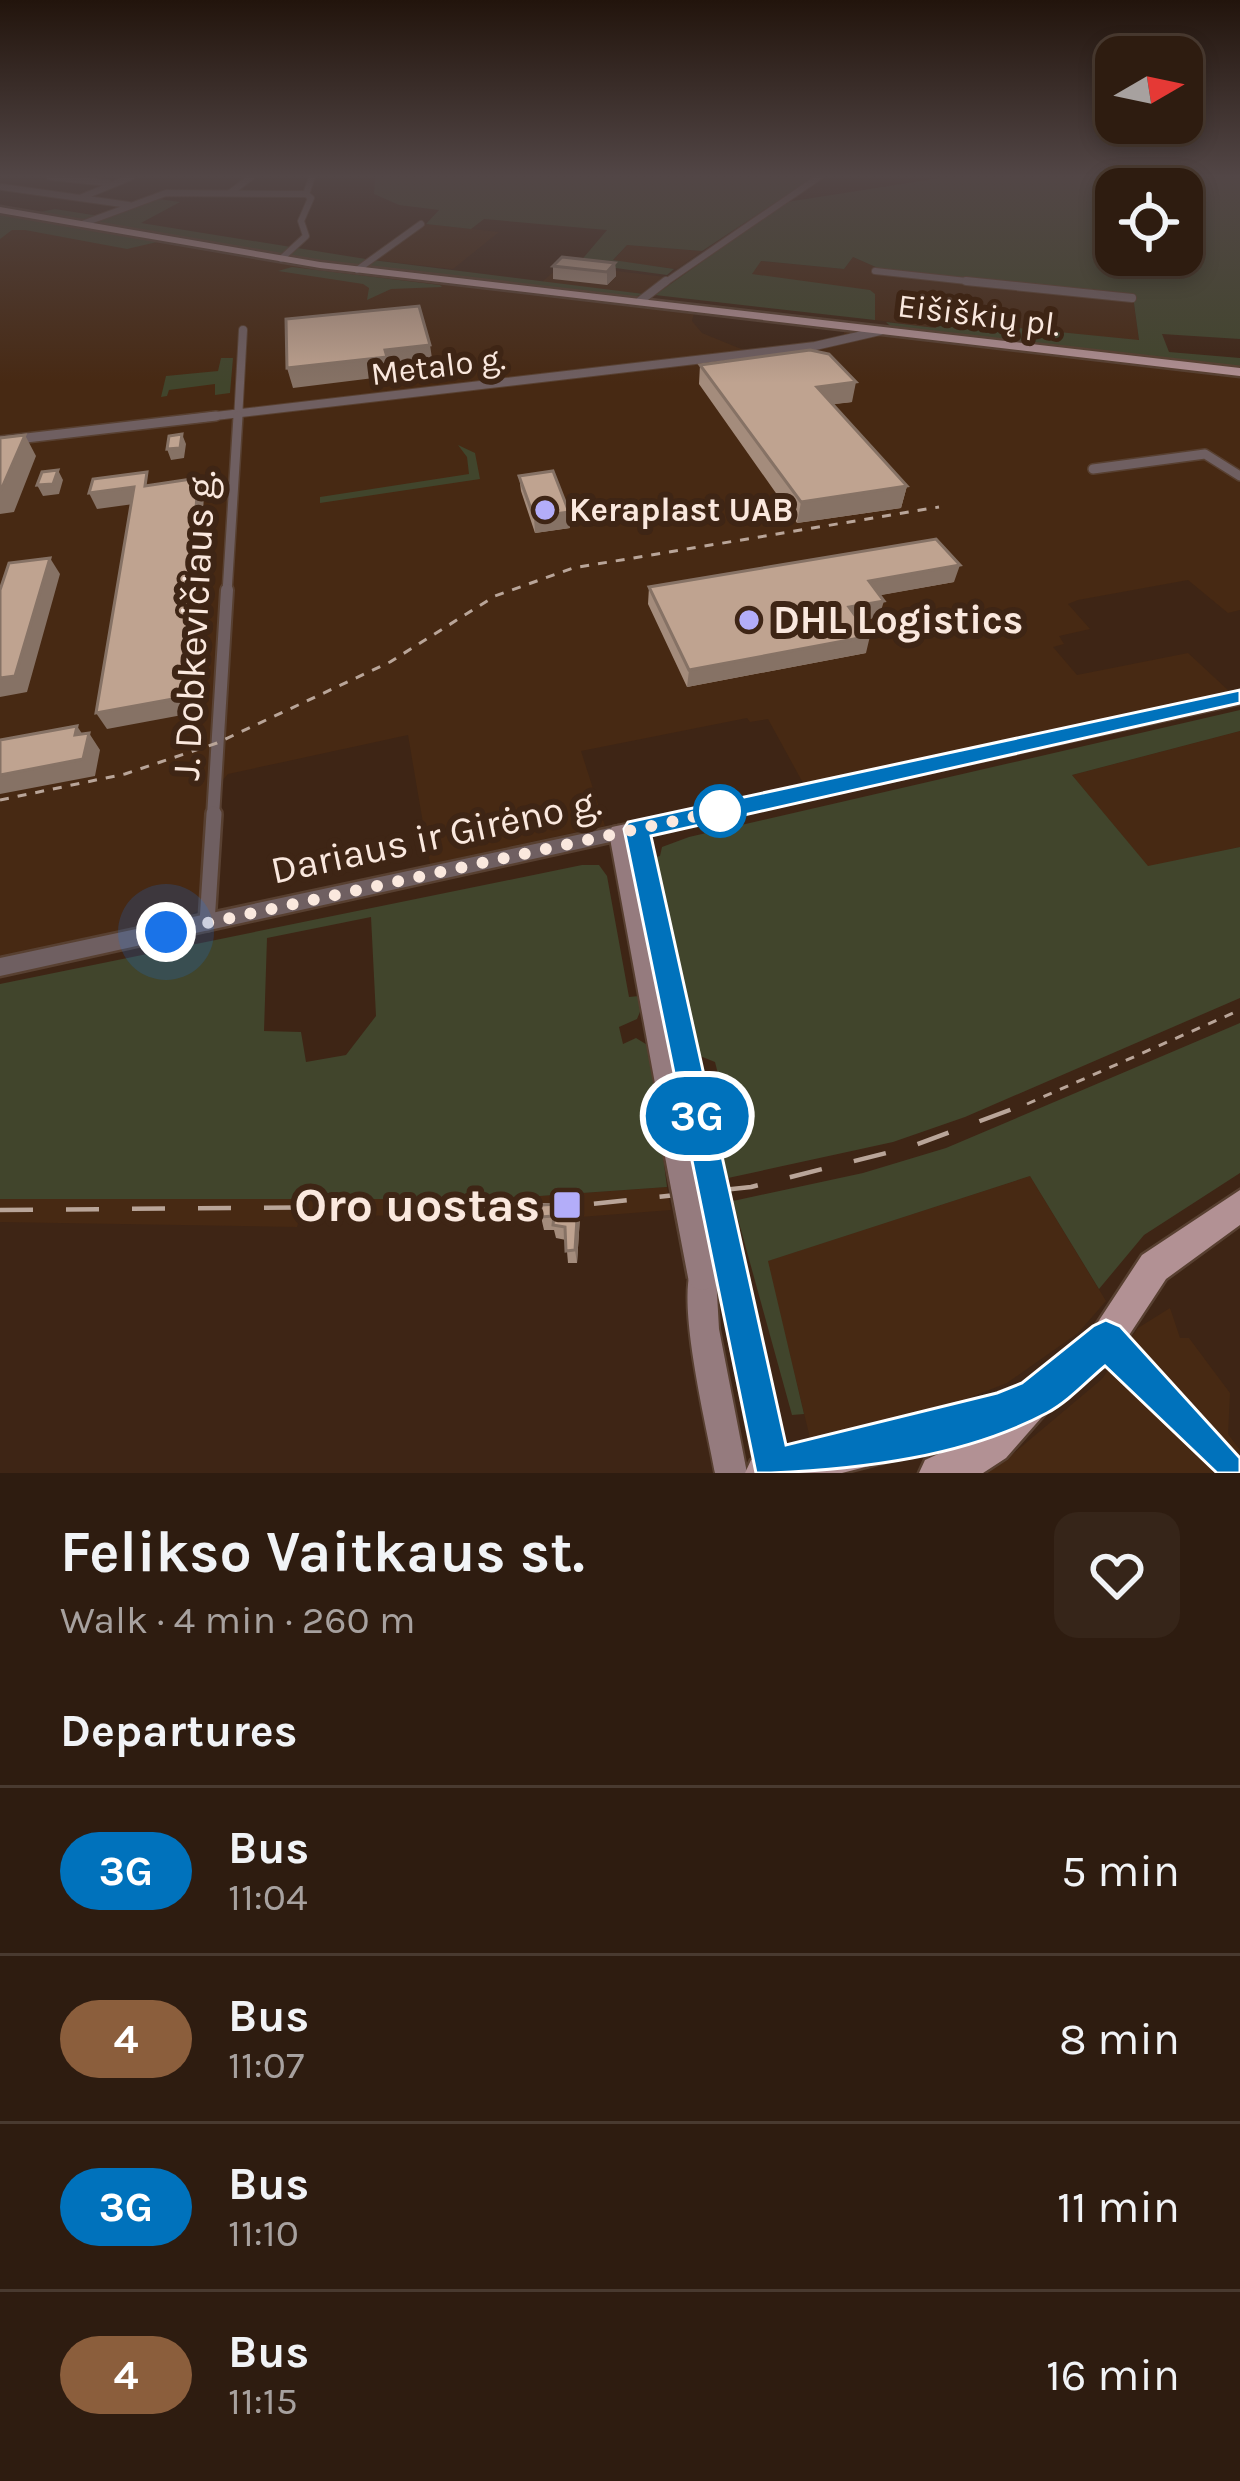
<!DOCTYPE html>
<html lang="en">
<head>
<meta charset="utf-8">
<style>
	:root { --surface:#2e1c10; --page:#362519; --text:#f1f3f6; --muted:#a7a19f; --line:#493a30 }
	body { margin:0; font-family:Karla,sans-serif; background:var(--page); color:var(--text); height:100vh; display:flex; flex-direction:column; font-size:45px; white-space:nowrap }
	* { box-sizing:border-box; margin:0 }
	p { font-size:39px; color:var(--muted) }
	.icon { flex:none; width:66px; height:66px; fill:none; stroke:currentColor; stroke-width:2; stroke-linecap:round; stroke-linejoin:round }
	.map { position:relative; height:1473px; overflow:hidden }
	.drawer { display:flex; flex-direction:column; background:var(--surface); flex:1 }
	.drawer>* { flex:none }
	.badge { padding:0 24px; border-radius:39px; font-size:42px; line-height:78px }
	.needle { width:78px; rotate:81deg }
	.buttons { position:absolute; left:1095px; top:36px; display:grid; gap:24px }
	.buttons a { display:grid; place-items:center; width:108px; height:108px; border-radius:24px; background:var(--surface); box-shadow:0 6px 18px #0003,0 0 0 3px var(--line); font-size:60px }
	.you { position:absolute; width:60px; height:60px; margin:-30px; border:9px solid #fff; border-radius:50%; background:#1a73e8; box-shadow:0 0 0 18px #1a73e833 }
	.map>.badge { position:absolute; translate:-50% -50%; box-shadow:0 0 0 6px #fff }
	h2 { padding:0 60px; font-size:45px; line-height:108px }
	.round { display:grid; place-items:center; flex:none; width:126px; height:126px; border-radius:24px; background:var(--page) }
	.head { display:flex; align-items:center; justify-content:space-between; height:204px; padding:0 60px }
	h1 { font-size:57px; font-weight:700; line-height:90px }
	ul { padding:0; list-style:none }
	li { display:flex; align-items:center; gap:36px; height:168px; padding:0 60px; border-top:3px solid var(--line) }
	li div { flex:1 }
	li b { display:block; font-size:45px }
	li em { font-style:normal }
	li .badge { min-width:132px; font-weight:700; text-align:center }
	.map>svg:first-child { display:block }
	.built { fill:#472913 }
	.green { fill:#41452c; fill-rule:evenodd }
	.lines { fill:none; stroke-linecap:round; stroke-linejoin:round }
	.minor-far4-casing { stroke:#584031; stroke-width:8 }
	.minor-far3-casing { stroke:#584031; stroke-width:10 }
	.minor-far2-casing { stroke:#584031; stroke-width:12 }
	.minor-far1-casing { stroke:#584031; stroke-width:16 }
	.minor-casing { stroke:#584031; stroke-width:20 }
	.tertiary-casing { stroke:#584031; stroke-width:5 }
	.secondary-casing { stroke:#584031; stroke-width:4 }
	.primary-casing { stroke:#584031; stroke-width:5 }
	.minor-far4 { stroke:#6f5f61; stroke-width:6 }
	.minor-far3 { stroke:#6f5f61; stroke-width:8 }
	.minor-far2 { stroke:#6f5f61; stroke-width:9 }
	.minor-far1 { stroke:#6f5f61; stroke-width:12 }
	.minor { stroke:#6f5f61; stroke-width:15 }
	.tertiary { fill:#6f5f61; fill-rule:evenodd }
	.secondary { fill:#957b7e; fill-rule:evenodd }
	.primary { fill:#b29194; fill-rule:evenodd }
	.rail-far1 { stroke:#b9a599; stroke-width:3; stroke-dasharray:9 9; stroke-linecap:butt }
	.rail { stroke:#b9a599; stroke-width:4.5; stroke-dasharray:33 33; stroke-linecap:butt }
	.secondary-bridge-casing { stroke:#584031; stroke-width:33; stroke-linecap:butt }
	.secondary-bridge { stroke:#957b7e; stroke-width:28 }
	.wall { fill:#a48c7c }
	.shaded-wall { fill:#867265 }
	.building { fill:#bfa390; stroke:#867265; stroke-width:3 }
	.line { fill:#0072bc; stroke:#fff; stroke-width:3 }
	.walk { stroke:#fae8de; stroke-width:12; stroke-dasharray:0 21.6 }
	.poi-dot { fill:#b3adf9; stroke:#3e2515; stroke-width:4.5 }
	.stop-dot { fill:#fff; stroke:#0072bc; stroke-width:6 }
	.labels { text-anchor:middle; dominant-baseline:central; stroke-width:12; stroke-linejoin:round; paint-order:stroke }
	.far-street-label { font-size:33px; fill:#fae8de; stroke:#3e2515 }
	.far-poi-label { font-size:33px; font-weight:bold; fill:#fae8de; stroke:#3e2515; text-anchor:start }
	.poi-label { font-size:39px; font-weight:bold; fill:#fae8de; stroke:#3e2515; text-anchor:start }
	.street-label { font-size:39px; fill:#fae8de; stroke:#3e2515 }
	.near-poi-label { font-size:48px; font-weight:bold; fill:#fae8de; stroke:#3e2515; text-anchor:end }
</style>
</head>
<body>
<div class="map">
<svg width="1240" height="1473" viewBox="0 0 1240 1473">
	<rect width="100%" height="100%" fill="#3e2515"/>
	<path class="built" d="M0,211L308,266L695,310L692,321L702,333L746,351L844,339V329L1240,376V610L1228,613L1188,580L1078,600L1068,604L1090,629L1059,636L1064,644L1053,647L1077,675L1188,653L1229,691L803,783L768,719L750,722L747,718L581,751L605,826L430,864L408,735L228,774L222,781L216,900L187,917L0,958Z
		M426,224L499,232L453,269L373,260Z
		M627,245L702,251L677,269L613,261Z
		M853,257L878,268L1133,296L1139,341L941,320L937,328L875,320V294L751,275L760,261L844,269Z
		M560,266H576L665,277L644,294L541,283Z
		M1240,731V847L1148,867L1072,775Z
		M1030,1176L1106,1301L1078,1333L1007,1383L943,1408L810,1438L767,1261Z
		M667,1187L671,1210L580,1217L578,1212L300,1217L297,1227L0,1222V1199H498Z
		M1170,1308L1180,1338H1189L1230,1393L1228,1434L1240,1450V1473H982L1014,1453L1102,1379L1138,1328Z"/>
	<path class="green" d="M375,177H814L702,251L627,245L613,260L674,269L667,275L579,263L607,230L484,219L471,229L426,224L439,210L399,205L374,194Z
		M946,177H1240V339L1162,334L1169,352L1240,358V367L891,327L886,322L936,328L940,320L1139,340L1133,296L878,268L853,257L844,269L761,261L752,274L870,290L875,294V320L655,295L787,202ZM1110,186L1182,189L1195,214H1182V255H1116V199Z
		M151,198L180,202L141,223L372,260L644,294L634,297L323,263L35,213L55,209L105,217Z
		M0,212L157,242L127,249L25,230H12L0,239Z
		M292,267L440,285L442,287L391,289L367,300L369,288L363,284L278,271Z
		M221,358H233L230,393L215,395V384L169,390L167,396L161,397L166,376L218,371Z
		M458,445L475,453L480,479L320,503V497L469,474L467,457Z
		M1240,710V731L1072,775L1148,866L1240,847V998L965,1117L893,1142L728,1178L703,1090L719,1078L715,1062L695,1054L651,858L660,856L662,847L689,837Z
		M582,865H599L607,876L629,997L639,996L642,1007L637,1019L619,1027L623,1044L636,1038L649,1046L667,1187L498,1199H0V984ZM371,917L376,1016L346,1055L306,1062L301,1032L264,1031L267,938Z
		M1240,1023V1173L1144,1235L1099,1289L1030,1176L768,1261L804,1414L792,1415L733,1201L863,1173L946,1148Z"/>
	<g class="lines">
		<g class="minor-far4-casing">
			<path id="minor-far4" d="M50,177L108,183
				M2,187L129,205
				M230,193L251,177
				M80,198L131,177
				M82,224L166,193L306,194L312,177
				M281,259L306,236L301,221L311,198L306,194
				M357,270L421,224
				M875,271L994,284
				M663,284L819,177"/>
		</g>
		<g class="minor-far3-casing">
			<path id="minor-far3" d="M966,281L1132,298
				M640,301L666,281
				M190,419L815,346L880,331
				M238,419L243,330"/>
		</g>
		<g class="minor-far2-casing">
			<path id="minor-far2" d="M0,441L216,416
				M1093,469L1205,454L1240,476
				M227,593L238,416"/>
		</g>
		<g class="minor-far1-casing">
			<path id="minor-far1" d="M213,817L227,590"/>
		</g>
		<g class="minor-casing">
			<path id="minor" d="M207,923L214,814"/>
		</g>
		<g class="tertiary-casing">
			<path id="tertiary" d="M619,826L625,828L627,833L625,838L619,840L0,976V958Z"/>
		</g>
		<g class="secondary-casing">
			<path id="secondary" d="M1240,692V704L648,835L712,1125L708,1134L699,1138L690,1134L676,1076L687,1129L683,1138L674,1142L665,1138L609,833L612,827Z
				M730,1257L740,1261L744,1271L787,1469L785,1473H757L755,1469L716,1271L720,1261Z
				M702,1262L712,1266L716,1276L719,1329L747,1473H715C707,1428 676,1303 692,1266Z"/>
		</g>
		<g class="primary-casing">
			<path id="primary" d="M0,207L320,262L1240,368V376L320,268L0,213Z
				M1240,1190V1225L1166,1279L1118,1352L1049,1409L1006,1458L983,1473H919L925,1460L967,1441L842,1473H745L751,1460L764,1454L952,1410L1025,1383L1094,1328L1142,1255Z"/>
		</g>
		<use href="#minor-far4" class="minor-far4"/>
		<use href="#minor-far3" class="minor-far3"/>
		<use href="#minor-far2" class="minor-far2"/>
		<use href="#minor-far1" class="minor-far1"/>
		<use href="#minor" class="minor"/>
		<use href="#tertiary" class="tertiary"/>
		<use href="#secondary" class="secondary"/>
		<use href="#primary" class="primary"/>
		<path class="rail-far1" d="M0,800L125,774L217,743L390,662L495,596L573,568L939,507
			M1027,1104L1240,1010"/>
		<path class="rail" d="M0,1210L583,1205L751,1187L910,1147L1034,1101"/>
		<g class="secondary-bridge-casing">
			<path id="secondary-bridge" d="M699,1125L730,1271
				M674,1129L702,1276"/>
		</g>
		<use href="#secondary-bridge" class="secondary-bridge"/>
	</g>
	<path class="wall" d="M615,263L616,276L607,285L553,279V266Z
		M700,365L852,402L832,404L907,486L901,508L797,523L699,384Z
		M519,476L569,512L570,528L535,533L521,491Z
		M954,582L880,595L879,617L859,621L866,653L687,687L648,604L649,587Z
		M541,1217H580L577,1263H568L566,1240L556,1238L554,1230H544Z"/>
	<path class="shaded-wall" d="M615,263L616,276L607,285V272Z
		M430,345L433,365L389,370L390,376L293,388L287,368L385,350Z
		M856,382L852,402L813,407L817,387Z
		M182,434L186,444L184,458L171,460L167,449Z
		M25,435L36,456L14,512L0,514V491Z
		M58,470L63,480L59,494L43,496L37,485Z
		M198,478L204,494L193,713L107,729L96,713Z
		M907,486L901,508L797,523L801,502Z
		M134,487L141,503L97,509L89,493Z
		M569,512L570,528L535,533L534,517Z
		M50,558L60,574L27,692L0,697V678Z
		M960,565L954,582L865,598L869,581Z
		M884,601L879,617L845,623L849,607Z
		M870,636L866,653L687,687L689,670Z
		M77,726L87,741L89,733L100,750L95,776L0,794V775L75,735Z
		M578,1203L580,1217L577,1263L575,1250Z"/>
	<path class="building" d="M562,257L615,263L607,272L553,266Z
		M419,306L430,345L385,350L387,357L287,368L286,319Z
		M810,350L829,354L856,382L817,387L907,486L801,502L700,365Z
		M182,434L180,448L167,449L169,436Z
		M25,435L1,490L0,491V438Z
		M58,470L53,484L37,485L42,472Z
		M553,471L569,512L534,517L519,476Z
		M147,472L145,486L198,478L184,697L96,713L134,487L89,493L93,479Z
		M936,539L960,565L869,581L884,601L849,607L870,636L689,670L649,587Z
		M50,558L15,676L0,678V590L9,563Z
		M77,726L75,735L89,733L83,759L0,775V740Z
		M578,1203L575,1250L566,1251L565,1227L553,1225L554,1216L541,1217V1205Z"/>
	<linearGradient id="sky" x2="0" y2="1"><stop stop-color="#22140c"/><stop offset="0.46" stop-color="#524646"/><stop offset="1" stop-color="#524646" stop-opacity="0"/></linearGradient>
	<rect width="1240" height="383" fill="url(#sky)"/>
	<path class="line" d="M1240,690V703L651,836L786,1445L997,1393L1022,1383L1093,1326L1106,1320L1120,1326L1240,1458V1473H1217L1105,1366C1087,1381 1068,1402 1047,1413C964,1457 862,1469 771,1473H756L624,829L628,822Z"/>
	<g class="lines">
		<path class="walk" d="M166,932L720,811"/>
	</g>
	<g class="poi-dot">
		<circle cx="545" cy="510" r="12"/>
		<circle cx="749" cy="620" r="12"/>
		<rect x="552" y="1190" width="30" height="30" rx="6"/>
	</g>
	<circle class="stop-dot" cx="720" cy="811" r="24"/>
	<g class="labels">
		<g class="far-street-label">
			<text transform="translate(979 315) rotate(7)">Eišiškių pl.</text>
			<text transform="translate(438 366) rotate(-7)">Metalo g.</text>
		</g>
		<g class="far-poi-label">
			<text x="569" y="510">Keraplast UAB</text>
		</g>
		<g class="poi-label">
			<text x="773" y="620">DHL Logistics</text>
		</g>
		<g class="street-label">
			<text transform="translate(194 625) rotate(-87)">J. Dobkevičiaus g.</text>
			<text transform="translate(436 836) rotate(-12)">Dariaus ir Girėno g.</text>
		</g>
		<g class="near-poi-label">
			<text x="540" y="1205">Oro uostas</text>
		</g>
	</g>
</svg>
<div class="buttons">
<a><svg class="needle" viewBox="-14 -14 28 28"><path d="M0-13l5 13h-10z" fill="#e53935"/><path d="M0 13l5-13h-10z" fill="#a7a19f"/></svg></a>
<a><svg class="icon" aria-label="locate" viewBox="0 0 24 24"><circle cx="12" cy="12" r="6"/><path d="M12 2v4M12 18v4M2 12h4M18 12h4"/></svg></a>
</div>
<div class="you" style="left:166px;top:932px"></div>
<b class="badge" style="left:697px;top:1116px;background:#0072bc;color:#fff">3G</b>
</div>
<section class="drawer">
<div class="head"><div><h1>Felikso Vaitkaus st.</h1><p>Walk · 4 min · 260 m</p></div><a class="round"><svg class="icon" aria-label="heart" viewBox="0 0 24 24"><path d="M12 20l-8-8c-3-5 5-10 8-4 3-6 11-1 8 4z"/></svg></a></div>
<h2>Departures</h2>
<ul>
<li><span class="badge" style="background:#0072bc;color:#fff">3G</span><div><b>Bus</b><p>11:04</p></div><em>5 min</em></li>
<li><span class="badge" style="background:#8b5e3c;color:#fff">4</span><div><b>Bus</b><p>11:07</p></div><em>8 min</em></li>
<li><span class="badge" style="background:#0072bc;color:#fff">3G</span><div><b>Bus</b><p>11:10</p></div><em>11 min</em></li>
<li><span class="badge" style="background:#8b5e3c;color:#fff">4</span><div><b>Bus</b><p>11:15</p></div><em>16 min</em></li>
</ul>
</section>
</body>
</html>
